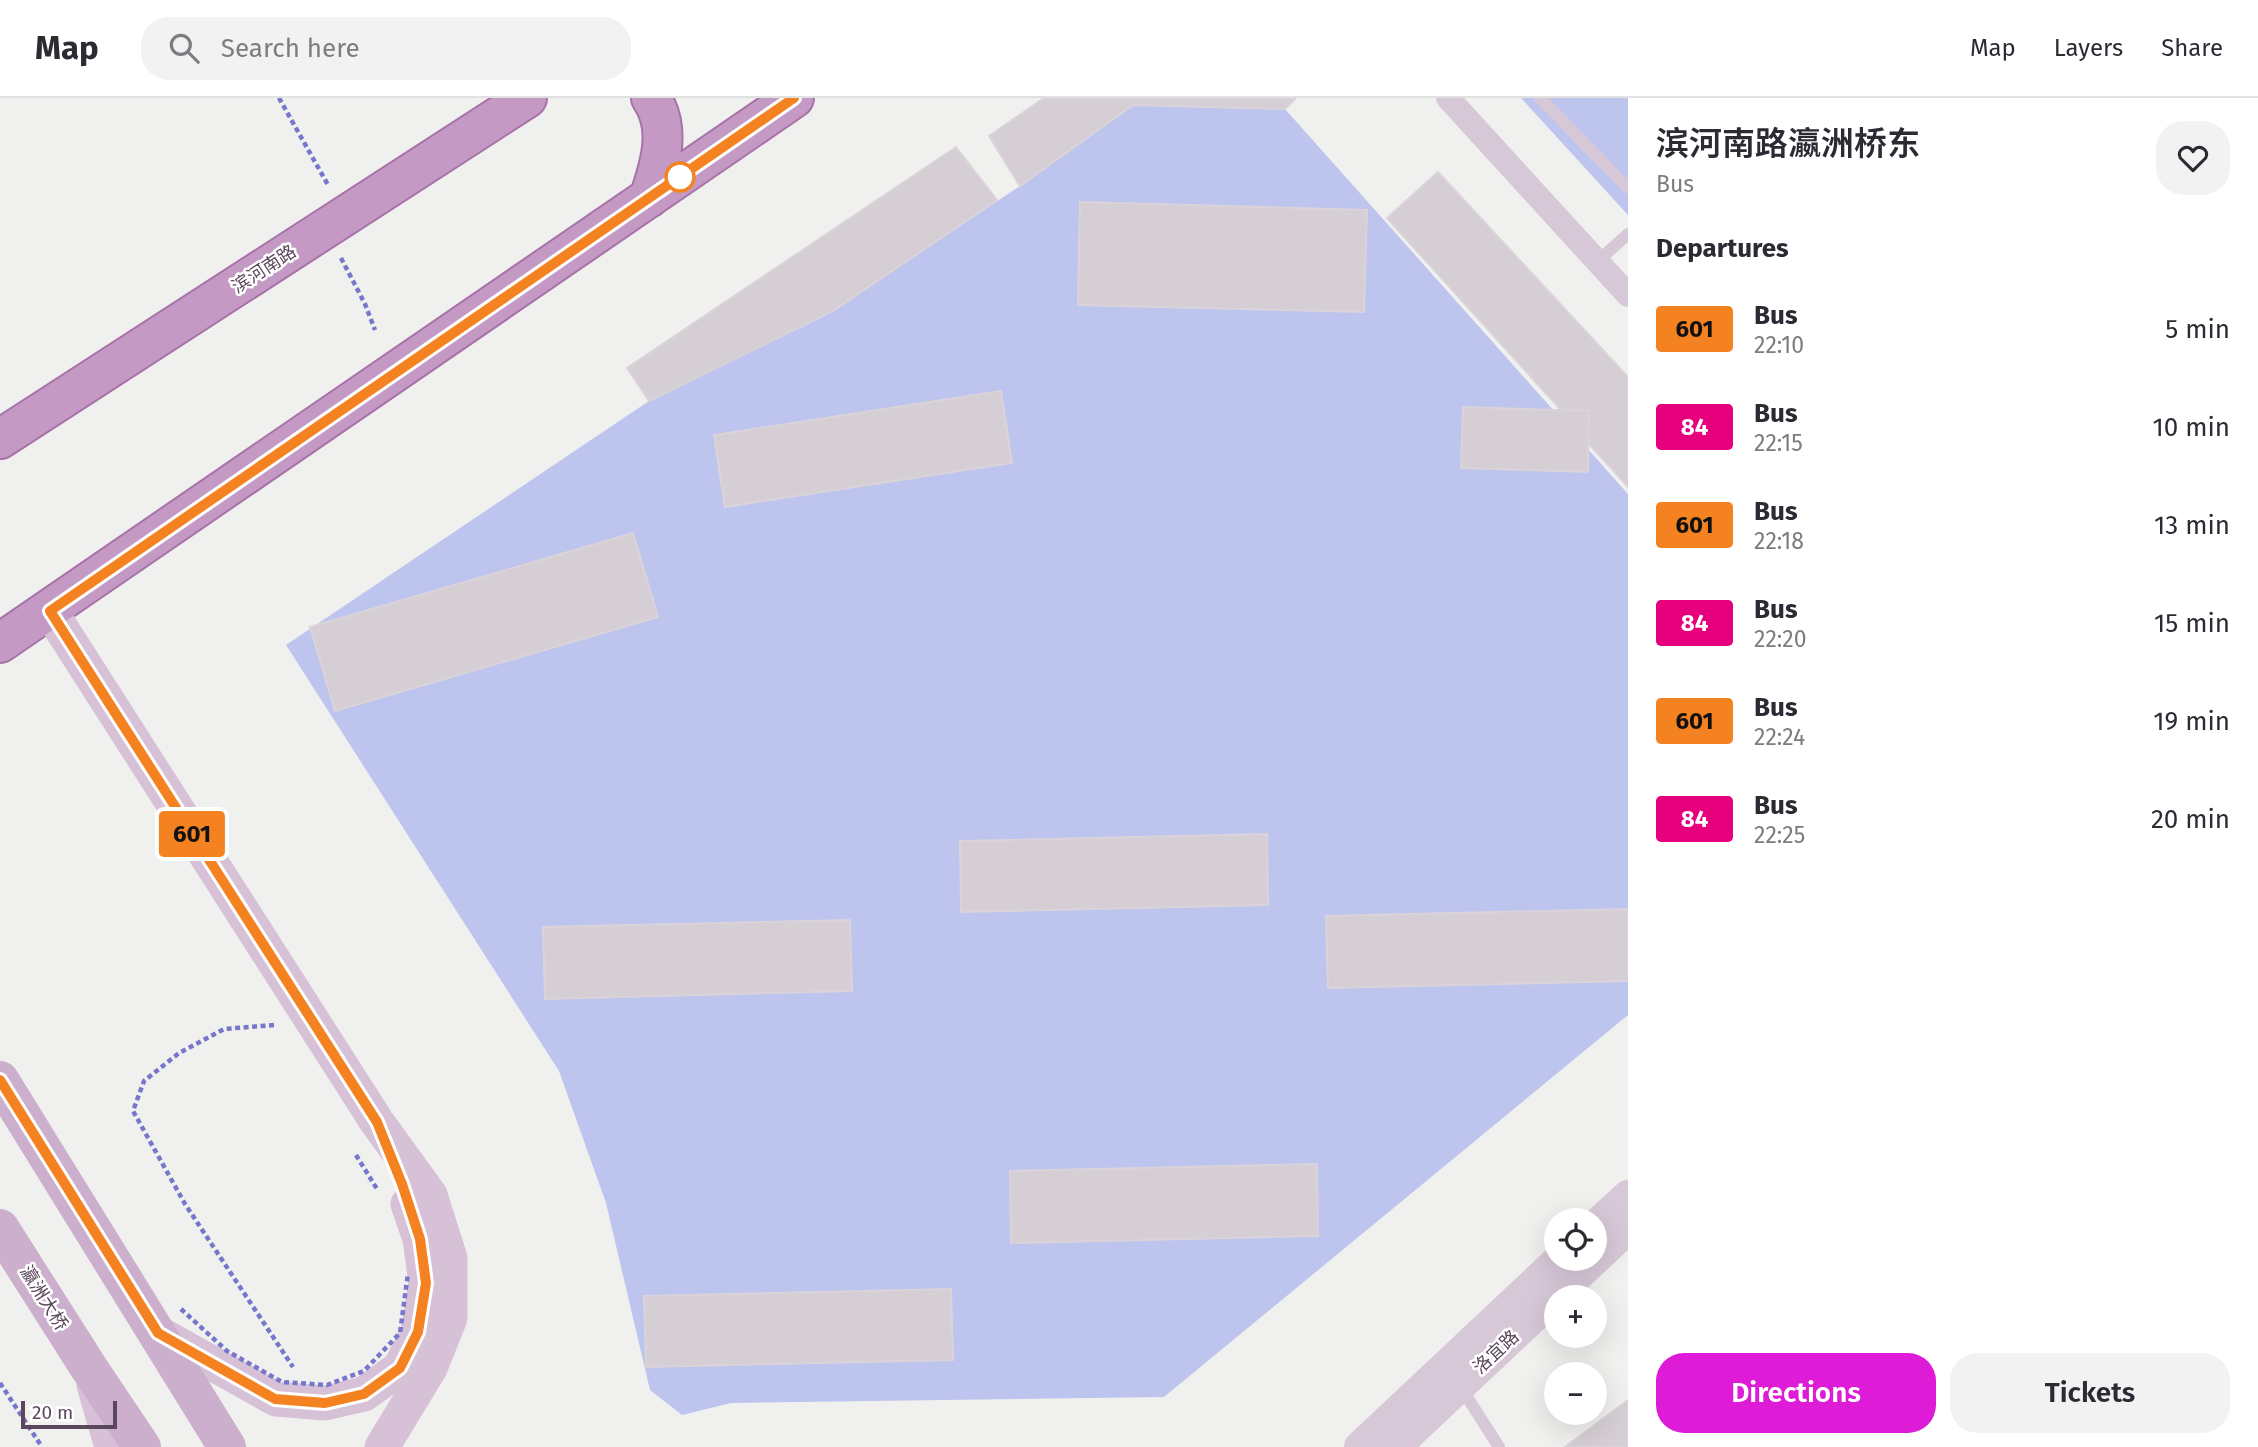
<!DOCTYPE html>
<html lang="en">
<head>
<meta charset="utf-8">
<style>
	:root { --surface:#fff; --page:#f2f2f3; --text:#2b2b33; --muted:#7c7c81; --line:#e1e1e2; --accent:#de1bd7 }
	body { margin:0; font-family:"Fira Sans","Noto Sans SC",sans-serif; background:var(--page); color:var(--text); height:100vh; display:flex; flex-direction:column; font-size:26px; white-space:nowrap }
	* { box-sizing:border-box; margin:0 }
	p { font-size:23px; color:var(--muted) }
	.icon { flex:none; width:38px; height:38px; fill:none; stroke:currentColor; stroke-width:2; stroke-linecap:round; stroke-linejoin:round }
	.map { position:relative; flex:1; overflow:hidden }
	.drawer { display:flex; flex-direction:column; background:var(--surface); width:630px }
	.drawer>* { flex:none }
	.badge { padding:0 14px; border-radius:5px; font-size:24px; line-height:46px }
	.controls { position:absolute; left:1544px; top:1110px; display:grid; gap:14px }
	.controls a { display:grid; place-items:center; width:63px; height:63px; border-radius:50%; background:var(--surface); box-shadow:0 7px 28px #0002; font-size:35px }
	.scale { position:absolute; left:21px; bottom:18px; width:96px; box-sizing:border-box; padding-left:7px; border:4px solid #5b475c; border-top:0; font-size:19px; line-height:24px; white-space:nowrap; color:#5b475c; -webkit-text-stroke:5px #fff; paint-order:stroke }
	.map>.badge { position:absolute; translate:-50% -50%; box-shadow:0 0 0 4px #fff }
	h2 { padding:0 28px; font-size:26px; line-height:63px }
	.round { display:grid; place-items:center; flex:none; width:74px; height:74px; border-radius:28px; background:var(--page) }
	.summary { display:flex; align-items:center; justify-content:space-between; height:119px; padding:0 28px }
	h1 { font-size:33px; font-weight:600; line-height:52px }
	.action { display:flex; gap:14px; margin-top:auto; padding:14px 28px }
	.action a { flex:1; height:80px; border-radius:28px; background:var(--accent); color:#fff; font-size:28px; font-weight:600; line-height:80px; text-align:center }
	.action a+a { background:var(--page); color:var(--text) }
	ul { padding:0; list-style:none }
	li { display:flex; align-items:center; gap:21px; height:98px; padding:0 28px }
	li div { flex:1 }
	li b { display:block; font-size:26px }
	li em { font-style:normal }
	li .badge { min-width:77px; font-weight:700; text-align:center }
	header { display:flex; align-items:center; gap:42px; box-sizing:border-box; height:98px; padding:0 35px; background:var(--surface); border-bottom:2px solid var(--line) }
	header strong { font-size:33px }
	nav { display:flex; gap:38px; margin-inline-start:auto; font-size:24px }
	.search { width:490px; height:63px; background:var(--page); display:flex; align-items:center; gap:18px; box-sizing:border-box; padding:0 24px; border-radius:28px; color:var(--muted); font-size:26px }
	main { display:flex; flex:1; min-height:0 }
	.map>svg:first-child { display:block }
	.green { fill:#bdc4ee }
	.building { fill:#d5ced5; stroke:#dad3d9; stroke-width:2 }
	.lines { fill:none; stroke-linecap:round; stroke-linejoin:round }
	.trunk-casing { stroke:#a872a9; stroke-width:42 }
	.path { stroke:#7677cc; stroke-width:4.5; stroke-dasharray:5 3.5; stroke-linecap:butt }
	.service { stroke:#d7c8d8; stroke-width:12 }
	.minor { stroke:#d7c8d8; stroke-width:24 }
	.tertiary { stroke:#d7c8d8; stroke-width:32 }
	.secondary { stroke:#d7c1d7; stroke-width:35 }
	.primary { stroke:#ccaecd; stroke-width:38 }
	.trunk { stroke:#c49ac5; stroke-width:38 }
	.path-bridge { stroke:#7677cc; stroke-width:4.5; stroke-dasharray:5 3.5; stroke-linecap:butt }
	.line-casing { stroke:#fff; stroke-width:16 }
	.line { stroke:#f58220; stroke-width:10 }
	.stop-dot { fill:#fff; stroke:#f58220; stroke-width:3.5 }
	.labels { text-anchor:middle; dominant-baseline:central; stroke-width:5; stroke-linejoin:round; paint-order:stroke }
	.street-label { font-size:18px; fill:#5b475c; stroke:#fff }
</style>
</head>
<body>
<header>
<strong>Map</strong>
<div class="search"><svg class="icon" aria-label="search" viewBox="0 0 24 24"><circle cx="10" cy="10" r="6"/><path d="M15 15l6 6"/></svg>Search here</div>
<nav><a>Map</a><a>Layers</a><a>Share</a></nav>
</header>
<main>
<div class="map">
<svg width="1628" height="1349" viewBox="0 0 1628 1349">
	<rect width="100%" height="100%" fill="#f0f1ee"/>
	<path class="green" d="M1521,0H1628V117Z
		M1133,7L1285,11L1628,396V917L1164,1299L731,1305L682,1317L650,1292L606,1105L559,973L286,547L649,303L833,213L1020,88Z"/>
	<path class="building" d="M1044,0H1296L1285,11L1133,7L1020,88L989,38Z
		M956,49L997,102L833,213L649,303L627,270Z
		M1438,74L1628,279V389L1588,345L1589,313L1560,311L1387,120Z
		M1080,104L1367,112L1364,214L1078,207Z
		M1001,293L1012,365L725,409L714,337Z
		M1463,309L1589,313L1588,374L1461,370Z
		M633,435L658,519L335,613L310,529Z
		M1267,736L1268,807L961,814L960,743Z
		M1628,811V883L1328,890L1326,818Z
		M850,822L852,893L545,901L543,829Z
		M1317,1066L1318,1138L1011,1145L1010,1073Z
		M951,1191L953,1262L646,1269L644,1198Z
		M1628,1302V1349H1565Z"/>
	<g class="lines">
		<g class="trunk-casing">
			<path id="trunk" d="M649,100C660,68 672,30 651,0
				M0,341L527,0
				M0,545L794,0"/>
		</g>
		<path class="path" d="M279,0L328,87
			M341,160L365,206L375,232
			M274,927L224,931L179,955L144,983L133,1013L185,1106L293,1269
			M356,1057L377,1091
			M0,1285L42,1349"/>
		<path class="service" d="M1540,0L1628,90
			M1598,163L1628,136
			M1460,1288L1499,1349"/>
		<path class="minor" d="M1448,0L1628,197"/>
		<path class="tertiary" d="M1594,1129L1628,1098
			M1360,1349L1561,1160
			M1395,1349L1628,1130"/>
		<path class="secondary" d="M50,513L377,1024L430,1097L450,1160V1220L430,1270L382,1349
			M158,1235L276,1301L325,1305L364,1296L400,1270L418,1234L426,1185L420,1141L408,1106
			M94,1287L112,1349"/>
		<path class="primary" d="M0,982L227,1349
			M0,1130L89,1270L142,1349"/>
		<use href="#trunk" class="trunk"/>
		<path class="path-bridge" d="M181,1211L227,1253L282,1284L327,1287L364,1273L400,1235L408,1175"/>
	</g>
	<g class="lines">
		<g class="line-casing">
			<path id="line" d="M0,982L158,1235L275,1301L325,1305L364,1296L400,1270L418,1234L426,1185L420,1141L402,1086L377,1024L50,513L794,0"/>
		</g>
		<use href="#line" class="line"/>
	</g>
	<circle class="stop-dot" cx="680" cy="79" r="14"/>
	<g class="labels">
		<g class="street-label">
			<text transform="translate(264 171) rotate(-33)">滨河南路</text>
			<text transform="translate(44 1200) rotate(58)">瀛洲大桥</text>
			<text transform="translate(1496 1254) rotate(-43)">洛宜路</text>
		</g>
	</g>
</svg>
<div class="controls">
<a><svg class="icon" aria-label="locate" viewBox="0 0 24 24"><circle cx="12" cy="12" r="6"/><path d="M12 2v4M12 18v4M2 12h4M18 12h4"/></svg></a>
<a>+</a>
<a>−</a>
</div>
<div class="scale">20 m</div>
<b class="badge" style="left:192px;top:736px;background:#f58220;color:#111">601</b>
</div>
<section class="drawer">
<div class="summary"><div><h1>滨河南路瀛洲桥东</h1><p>Bus</p></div><a class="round"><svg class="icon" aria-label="heart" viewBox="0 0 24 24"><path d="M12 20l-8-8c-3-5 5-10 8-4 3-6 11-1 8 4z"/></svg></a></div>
<h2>Departures</h2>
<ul>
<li><span class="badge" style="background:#f58220;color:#111">601</span><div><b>Bus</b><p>22:10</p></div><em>5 min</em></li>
<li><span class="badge" style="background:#e6007e;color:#fff">84</span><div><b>Bus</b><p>22:15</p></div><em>10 min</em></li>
<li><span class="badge" style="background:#f58220;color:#111">601</span><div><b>Bus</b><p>22:18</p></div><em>13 min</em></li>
<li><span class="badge" style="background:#e6007e;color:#fff">84</span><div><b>Bus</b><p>22:20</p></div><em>15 min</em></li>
<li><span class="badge" style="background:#f58220;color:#111">601</span><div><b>Bus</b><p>22:24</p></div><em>19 min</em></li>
<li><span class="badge" style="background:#e6007e;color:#fff">84</span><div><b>Bus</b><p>22:25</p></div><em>20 min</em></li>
</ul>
<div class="action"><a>Directions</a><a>Tickets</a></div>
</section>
</main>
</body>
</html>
